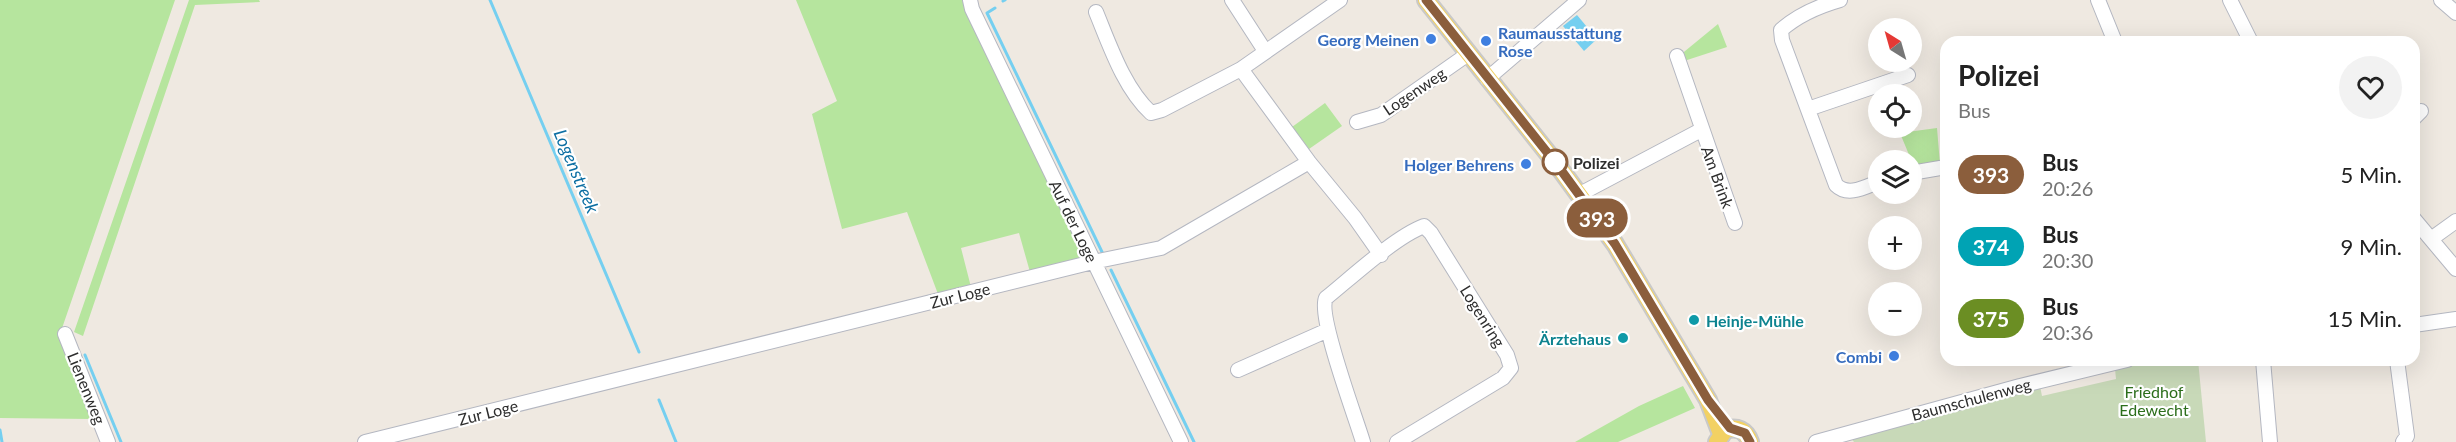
<!DOCTYPE html>
<html lang="de">
<head>
<meta charset="utf-8">
<style>
	:root { --surface:#fff; --page:#f2f2f2; --text:#222; --muted:#767676 }
	body { margin:0; font-family:Lato,sans-serif; background:var(--page); color:var(--text); height:100vh; display:flex; flex-direction:column; font-size:22px; white-space:nowrap }
	* { box-sizing:border-box; margin:0 }
	p { font-size:20px; color:var(--muted) }
	.icon { flex:none; width:33px; height:33px; fill:none; stroke:currentColor; stroke-width:2; stroke-linecap:round; stroke-linejoin:round }
	.map { position:relative; flex:1; overflow:hidden }
	.side { position:absolute; left:1940px; top:36px; width:480px; height:330px; display:flex; flex-direction:column; background:var(--surface); border-radius:18px; box-shadow:0 6px 24px #0002 }
	.side>* { flex:none }
	.badge { padding:0 12px; border-radius:20px; font-size:21px; line-height:39px }
	.needle { width:39px; rotate:323deg }
	.tools { position:absolute; left:1868px; top:18px; display:grid; gap:12px }
	.tools a { display:grid; place-items:center; width:54px; height:54px; border-radius:50%; background:var(--surface); box-shadow:0 6px 24px #0002; font-size:30px }
	.map>.badge { position:absolute; translate:-50% -50%; box-shadow:0 0 0 3px #fff }
	.round { display:grid; place-items:center; flex:none; width:63px; height:63px; border-radius:32px; background:var(--page) }
	.head { display:flex; align-items:center; justify-content:space-between; height:102px; padding:0 18px }
	h1 { font-size:28px; font-weight:700; line-height:45px }
	ul { padding:0; list-style:none }
	li { display:flex; align-items:center; gap:18px; height:72px; padding:0 18px }
	li div { flex:1 }
	li b { display:block; font-size:22px }
	li em { font-style:normal }
	li .badge { min-width:66px; font-weight:700; text-align:center }
	.map>svg:first-child { display:block }
	.green { fill:#b6e59e }
	.cemetery { fill:#c8d9b8 }
	.water { fill:#75cff0 }
	.lines { fill:none; stroke-linecap:round; stroke-linejoin:round }
	.stream { stroke:#75cff0; stroke-width:3 }
	.minor-casing { stroke:#b4b7c1; stroke-width:16 }
	.major-casing { stroke:#c9c9c9; stroke-width:20 }
	.minor { stroke:#fff; stroke-width:14 }
	.major { stroke:#f2d163; stroke-width:16 }
	.line-casing { stroke:#fff; stroke-width:14 }
	.line { stroke:#8b5e3c; stroke-width:9 }
	.shop-dot { fill:#3f7fe0; stroke:#fff; stroke-width:2 }
	.stop-dot { fill:#fff; stroke:#8b5e3c; stroke-width:3 }
	.culture-dot { fill:#0f9aa8; stroke:#fff; stroke-width:2 }
	.labels { text-anchor:middle; dominant-baseline:central; stroke-width:4.5; stroke-linejoin:round; paint-order:stroke }
	.shop-label { font-size:16px; font-weight:bold; fill:#366cbe; stroke:#fff; text-anchor:end }
	.street-label { font-size:16px; fill:#2e2e2e; stroke:#fff }
	.stop-label { font-size:16px; font-weight:bold; fill:#2e2e2e; stroke:#fff; text-anchor:start }
	.culture-label { font-size:16px; font-weight:bold; fill:#0d838f; stroke:#fff; text-anchor:start }
	.park-label { font-size:16px; fill:#2c6e1b; stroke:#fff }
	.water-label { font-size:18px; font-style:italic; fill:#0d6fa3; stroke:#fff }
</style>
</head>
<body>
<div class="map">
<svg width="2456" height="442" viewBox="0 0 2456 442">
	<rect width="100%" height="100%" fill="#efe9e1"/>
	<path class="green" d="M0,0H175L59,337L91,419L0,418Z
		M189,0H259L260,2L195,5L83,336L74,332Z
		M796,0H962L1081,252L1080,258L1030,272L1019,233L961,248L971,287L938,294L907,212L842,229L812,114L837,101Z
		M1718,24L1727,47L1681,62L1679,56Z
		M1325,103L1342,126L1309,149L1292,127Z
		M1937,128L1940,164L1914,167L1900,133Z
		M1683,386L1695,408L1618,442H1575L1639,406Z"/>
	<path class="cemetery" d="M2148,360H2198L2206,442H1854L1851,438L2040,386L2042,396L2116,379L2115,369Z"/>
	<path class="water" d="M1577,15L1597,39L1584,51L1563,26Z"/>
	<g class="lines">
		<path class="stream" d="M490,0L639,352
			M1003,1L1005,0
			M995,8L987,13L1103,254
			M1111,270L1194,442
			M85,355L121,442
			M659,400L676,442
			M0,430L2,442"/>
		<g class="minor-casing">
			<path id="minor" d="M970,0L972,9L1181,442
				M1232,0L1265,51
				M1340,0L1241,69L1309,162L1355,218L1381,255
				M1840,0C1819,6 1798,15 1781,30L1782,40L1836,185C1848,197 1865,187 1878,182
				M2098,0L2115,42
				M2230,0L2251,42
				M2441,0L2456,13
				M1096,12C1110,46 1124,88 1151,113L1162,110L1241,69
				M1677,56L1735,223
				M1487,79L1579,0
				M1808,109L1908,75
				M2414,118L2421,111
				M1357,122L1381,115L1468,54
				M1911,173L1946,167
				M1580,194L1701,130
				M2414,219L2456,269
				M2431,239L2456,221
				M2414,325L2456,319
				M65,334L108,442
				M2263,360L2270,442
				M2397,360L2407,436L2403,442
				M1238,370L1328,330
				M365,442L1093,262L1161,248L1309,162
				M1363,442C1356,418 1317,315 1326,298C1352,277 1395,237 1424,226L1431,233L1507,355L1511,368L1503,378L1397,442
				M1816,442L2020,386L2127,360"/>
		</g>
		<g class="major-casing">
			<path id="major" d="M1426,0L1558,166L1615,244L1708,400L1721,434
				M1717,442L1725,430C1737,426 1746,430 1750,442"/>
		</g>
		<use href="#minor" class="minor"/>
		<use href="#major" class="major"/>
	</g>
	<g class="lines">
		<g class="line-casing">
			<path id="line" d="M1426,0L1558,166L1615,244L1708,400L1730,428L1745,433L1750,442"/>
		</g>
		<use href="#line" class="line"/>
	</g>
	<g class="shop-dot">
		<circle cx="1431" cy="39" r="6"/>
		<circle cx="1486" cy="41" r="6"/>
		<circle cx="1526" cy="164" r="6"/>
		<circle cx="1894" cy="356" r="6"/>
	</g>
	<circle class="stop-dot" cx="1555" cy="162" r="12"/>
	<g class="culture-dot">
		<circle cx="1694" cy="320" r="6"/>
		<circle cx="1623" cy="338" r="6"/>
	</g>
	<g class="labels">
		<g class="shop-label">
			<text x="1498" y="32" text-anchor="start">Raumausstattung<tspan x="1498" dy="18">Rose</tspan></text>
			<text x="1419" y="39">Georg Meinen</text>
			<text x="1514" y="164">Holger Behrens</text>
			<text x="1882" y="356">Combi</text>
		</g>
		<g class="street-label">
			<text transform="translate(1414 91) rotate(-34)">Logenweg</text>
			<text transform="translate(1718 177) rotate(70)">Am Brink</text>
			<text transform="translate(1074 221) rotate(64)">Auf der Loge</text>
			<text transform="translate(960 295) rotate(-14)">Zur Loge</text>
			<text transform="translate(1483 316) rotate(58)">Logenring</text>
			<text transform="translate(87 388) rotate(68)">Lienenweg</text>
			<text transform="translate(1971 399) rotate(-15)">Baumschulenweg</text>
			<text transform="translate(488 412) rotate(-14)">Zur Loge</text>
		</g>
		<g class="stop-label">
			<text x="1573" y="162">Polizei</text>
		</g>
		<g class="culture-label">
			<text x="1706" y="320">Heinje-Mühle</text>
			<text x="1611" y="338" text-anchor="end">Ärztehaus</text>
		</g>
		<g class="park-label">
			<text x="2154" y="391">Friedhof<tspan x="2154" dy="18">Edewecht</tspan></text>
		</g>
		<g class="water-label">
			<text transform="translate(577 171) rotate(67)">Logenstreek</text>
		</g>
	</g>
</svg>
<div class="tools">
<a><svg class="needle" viewBox="-14 -14 28 28"><path d="M0-13l5 13h-10z" fill="#e53935"/><path d="M0 13l5-13h-10z" fill="#767676"/></svg></a>
<a><svg class="icon" aria-label="locate" viewBox="0 0 24 24"><circle cx="12" cy="12" r="6"/><path d="M12 2v4M12 18v4M2 12h4M18 12h4"/></svg></a>
<a><svg class="icon" aria-label="layers" viewBox="0 0 24 24"><path d="M12 4l9 5-9 5-9-5zM3 14l9 5 9-5"/></svg></a>
<a>+</a>
<a>−</a>
</div>
<b class="badge" style="left:1597px;top:218px;background:#8b5e3c;color:#fff">393</b>
<section class="side">
<div class="head"><div><h1>Polizei</h1><p>Bus</p></div><a class="round"><svg class="icon" aria-label="heart" viewBox="0 0 24 24"><path d="M12 20l-8-8c-3-5 5-10 8-4 3-6 11-1 8 4z"/></svg></a></div>
<ul>
<li><span class="badge" style="background:#8b5e3c;color:#fff">393</span><div><b>Bus</b><p>20:26</p></div><em>5 Min.</em></li>
<li><span class="badge" style="background:#00a3b4;color:#fff">374</span><div><b>Bus</b><p>20:30</p></div><em>9 Min.</em></li>
<li><span class="badge" style="background:#6b8e23;color:#fff">375</span><div><b>Bus</b><p>20:36</p></div><em>15 Min.</em></li>
</ul>
</section>
</div>
</body>
</html>
